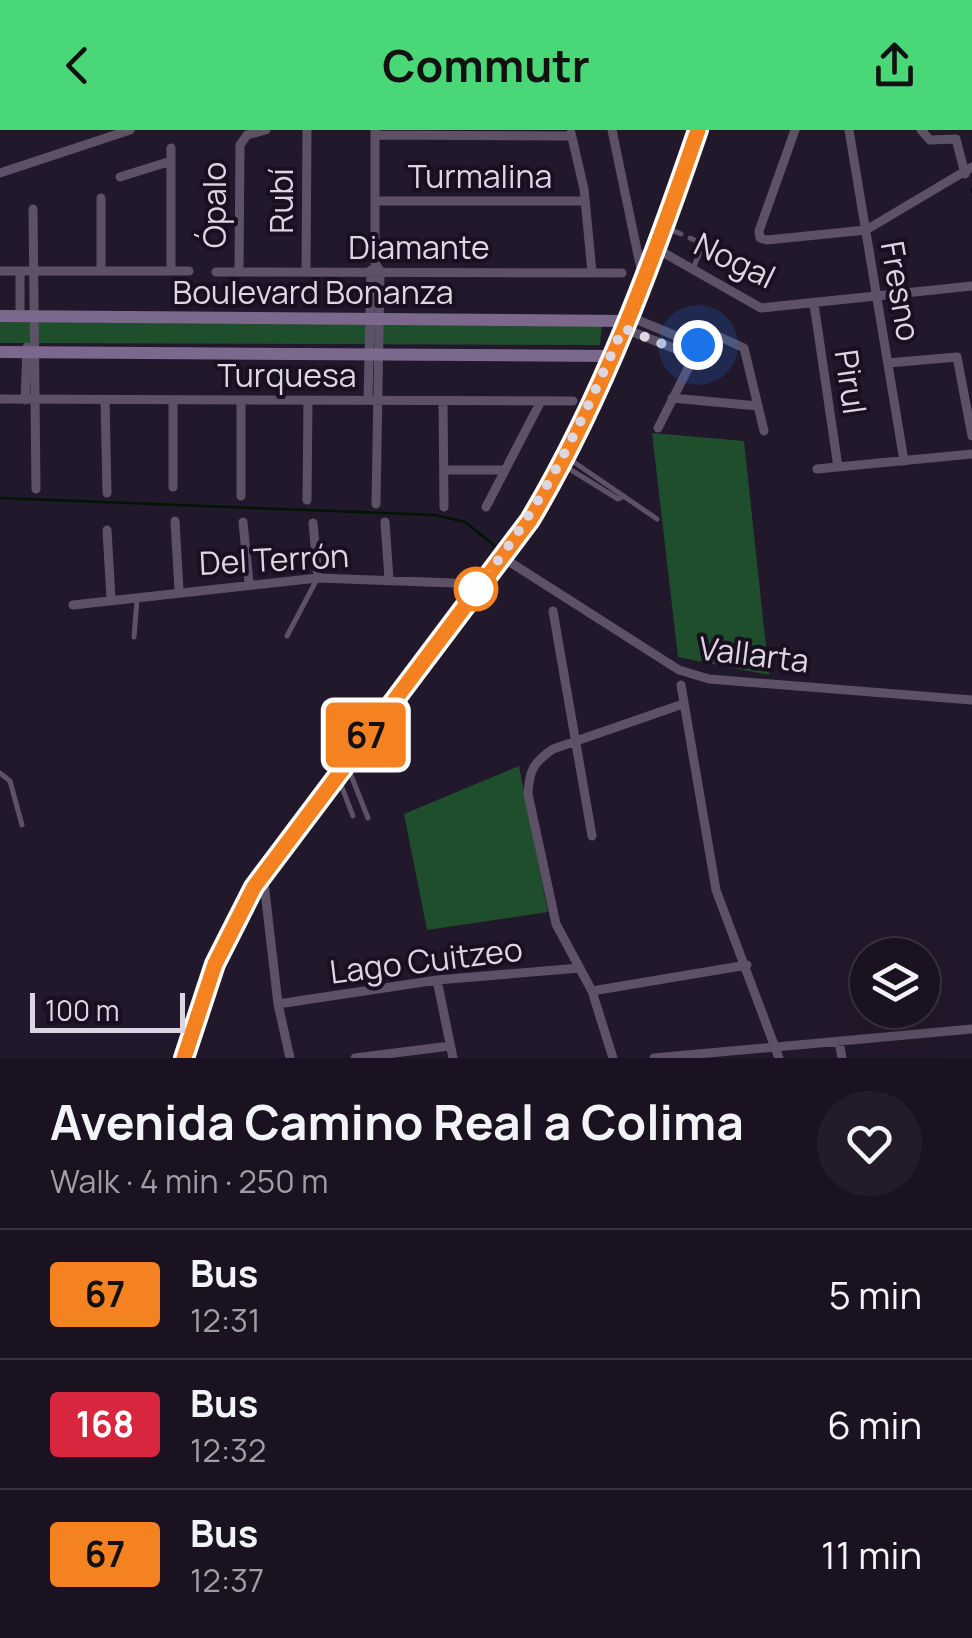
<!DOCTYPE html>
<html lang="en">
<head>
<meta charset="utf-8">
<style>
	:root { --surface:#1a1220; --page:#231b29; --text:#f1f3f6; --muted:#9f9ea5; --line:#38323e; --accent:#49d778 }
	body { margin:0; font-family:Manrope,sans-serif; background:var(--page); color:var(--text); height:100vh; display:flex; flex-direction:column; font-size:38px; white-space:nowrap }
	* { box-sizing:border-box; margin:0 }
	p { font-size:32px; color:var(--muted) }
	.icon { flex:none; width:55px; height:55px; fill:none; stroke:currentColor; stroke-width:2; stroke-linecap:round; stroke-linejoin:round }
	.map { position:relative; height:928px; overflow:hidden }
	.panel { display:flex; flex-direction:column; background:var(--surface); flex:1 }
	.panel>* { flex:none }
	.badge { padding:0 20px; border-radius:8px; font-size:35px; line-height:65px }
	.tools { position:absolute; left:850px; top:808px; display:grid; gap:20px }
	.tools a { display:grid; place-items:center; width:90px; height:90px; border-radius:50%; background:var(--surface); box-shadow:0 10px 40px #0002,0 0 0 2px var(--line); font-size:50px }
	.scale { position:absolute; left:30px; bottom:25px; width:155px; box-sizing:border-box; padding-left:10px; border:5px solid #dcd5e2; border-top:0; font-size:28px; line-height:35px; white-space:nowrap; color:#dcd5e2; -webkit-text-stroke:8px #190f21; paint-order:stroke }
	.you { position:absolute; width:50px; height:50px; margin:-25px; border:8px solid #fff; border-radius:50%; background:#1a73e8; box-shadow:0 0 0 15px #1a73e833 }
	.map>.badge { position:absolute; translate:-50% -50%; box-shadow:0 0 0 5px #fff }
	.round { display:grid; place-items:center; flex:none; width:105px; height:105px; border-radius:52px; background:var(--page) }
	.headline { display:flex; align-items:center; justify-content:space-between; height:170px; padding:0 50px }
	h1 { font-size:48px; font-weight:700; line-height:75px }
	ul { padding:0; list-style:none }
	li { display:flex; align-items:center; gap:30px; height:130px; padding:0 50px; border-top:2px solid var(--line) }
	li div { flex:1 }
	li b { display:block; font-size:38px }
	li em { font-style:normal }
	li .badge { min-width:110px; font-weight:700; text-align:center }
	header { display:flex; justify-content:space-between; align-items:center; height:130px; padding:0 50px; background:var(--accent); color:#111; font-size:45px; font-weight:700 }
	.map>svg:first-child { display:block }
	.green { fill:#1e4e2c }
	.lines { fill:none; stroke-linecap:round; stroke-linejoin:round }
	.stream { stroke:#001503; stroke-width:2.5 }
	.lane { stroke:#5d5167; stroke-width:5 }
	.street { stroke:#5d5167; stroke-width:9 }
	.secondary { stroke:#7b688c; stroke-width:12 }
	.line-casing { stroke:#fff; stroke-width:22 }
	.line { stroke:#f58220; stroke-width:15 }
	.walk { stroke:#dcd5e2; stroke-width:10; stroke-dasharray:0 18 }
	.stop-dot { fill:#fff; stroke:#f58220; stroke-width:5 }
	.labels { text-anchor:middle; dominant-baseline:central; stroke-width:8; stroke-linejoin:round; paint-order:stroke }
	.street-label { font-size:32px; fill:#dcd5e2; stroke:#190f21 }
</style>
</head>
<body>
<header><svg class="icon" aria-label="back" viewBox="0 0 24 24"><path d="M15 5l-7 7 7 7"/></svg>Commutr<svg class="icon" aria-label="share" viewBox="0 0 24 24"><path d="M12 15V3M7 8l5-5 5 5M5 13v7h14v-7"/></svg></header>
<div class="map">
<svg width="972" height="928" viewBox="0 0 972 928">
	<rect width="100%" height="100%" fill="#22182b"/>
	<path class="green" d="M0,190L602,194L600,215L0,213Z
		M652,303L744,311L769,545L678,527Z
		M519,636L548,782L427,800L404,684Z"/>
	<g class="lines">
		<path class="stream" d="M972,59V62
			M0,368L435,385L465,392L495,416"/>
		<path class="lane" d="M667,98L681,104
			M690,108L703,114L693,139
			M565,326L657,389
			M563,335L618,369L624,366
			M287,506L316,451
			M134,507L137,470
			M347,635L368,688
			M0,643L10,651L22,695
			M338,647L353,686"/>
		<path class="street" d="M375,0V133L380,141L376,374
			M612,0L643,149
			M795,0L759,101L760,108L767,110L866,100L972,37
			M849,0L904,331
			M921,0L930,10L956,9L965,44
			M571,3L584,59L592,142
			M375,5L571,6
			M171,18V141
			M0,43L130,0
			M120,47L171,31
			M375,71H585
			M33,79L36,359
			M657,119L761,178L972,156
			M0,141H189
			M101,141V68
			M239,141L240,15L247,5L266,0
			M216,142L622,143
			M306,142L307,0
			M814,174L838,337
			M628,186L698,215
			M20,187V141
			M623,198L693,226
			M888,233L957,227L972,306
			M672,268L758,276L764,301
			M0,269L573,271
			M25,270L27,217
			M105,270L107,363
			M241,270V366
			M368,270L371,140
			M443,271L444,377
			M658,298L707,201L744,218L758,276
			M817,339L972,324
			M444,340H505
			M173,357V270
			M307,370L308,270
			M486,377L541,271
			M175,391L179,460
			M243,392L249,453
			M385,392L389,449
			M313,393L318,448
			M107,400L111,469
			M502,427L679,540L709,549L972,570
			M73,475L318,448L480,454
			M553,481L592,706
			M681,555L716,760L779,928
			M263,744L278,874L290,928
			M437,850L453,928
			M592,861L747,835
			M278,874L437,850L580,838
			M839,911L842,928
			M355,928L450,916
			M613,928L592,861L556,794L528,664C529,640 534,632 553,619L683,574
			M654,928L972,899"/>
		<path class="secondary" d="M0,186L626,191
			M0,222L610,226
			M185,928L215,835L254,757L529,391C602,268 652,134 697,0"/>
	</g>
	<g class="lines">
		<g class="line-casing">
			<path id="line" d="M184,928L215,834L254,757L530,390C602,269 652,134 698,0"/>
		</g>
		<use href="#line" class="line"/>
		<path class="walk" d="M476,459C545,373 579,298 623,198L692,226L698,215"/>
	</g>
	<circle class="stop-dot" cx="476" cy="459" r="20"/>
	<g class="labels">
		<g class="street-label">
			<text x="480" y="46">Turmalina</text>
			<text transform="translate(281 71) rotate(-90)">Rubí</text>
			<text transform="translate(214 75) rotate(-90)">Ópalo</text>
			<text x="419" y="117">Diamante</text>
			<text transform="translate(735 130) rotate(26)">Nogal</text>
			<text transform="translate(901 161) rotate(80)">Fresno</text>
			<text x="313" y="162">Boulevard Bonanza</text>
			<text x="287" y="245">Turquesa</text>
			<text transform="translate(851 252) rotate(82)">Pirul</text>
			<text transform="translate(274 429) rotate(-3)">Del Terrón</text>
			<text transform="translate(754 524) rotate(7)">Vallarta</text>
			<text transform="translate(426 830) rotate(-7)">Lago Cuitzeo</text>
		</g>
	</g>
</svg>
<div class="tools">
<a><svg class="icon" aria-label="layers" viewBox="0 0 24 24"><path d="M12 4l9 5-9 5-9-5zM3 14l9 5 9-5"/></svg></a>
</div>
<div class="scale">100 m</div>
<div class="you" style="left:698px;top:215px"></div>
<b class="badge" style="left:366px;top:605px;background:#f58220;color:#111">67</b>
</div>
<section class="panel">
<div class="headline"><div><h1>Avenida Camino Real a Colima</h1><p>Walk · 4 min · 250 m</p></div><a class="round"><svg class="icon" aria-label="heart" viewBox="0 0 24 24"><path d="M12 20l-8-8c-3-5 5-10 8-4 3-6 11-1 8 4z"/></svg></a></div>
<ul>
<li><span class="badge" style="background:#f58220;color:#111">67</span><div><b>Bus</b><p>12:31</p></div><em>5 min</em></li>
<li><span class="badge" style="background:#d7263d;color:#fff">168</span><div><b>Bus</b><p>12:32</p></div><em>6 min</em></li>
<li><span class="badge" style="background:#f58220;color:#111">67</span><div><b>Bus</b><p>12:37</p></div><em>11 min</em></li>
</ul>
</section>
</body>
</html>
